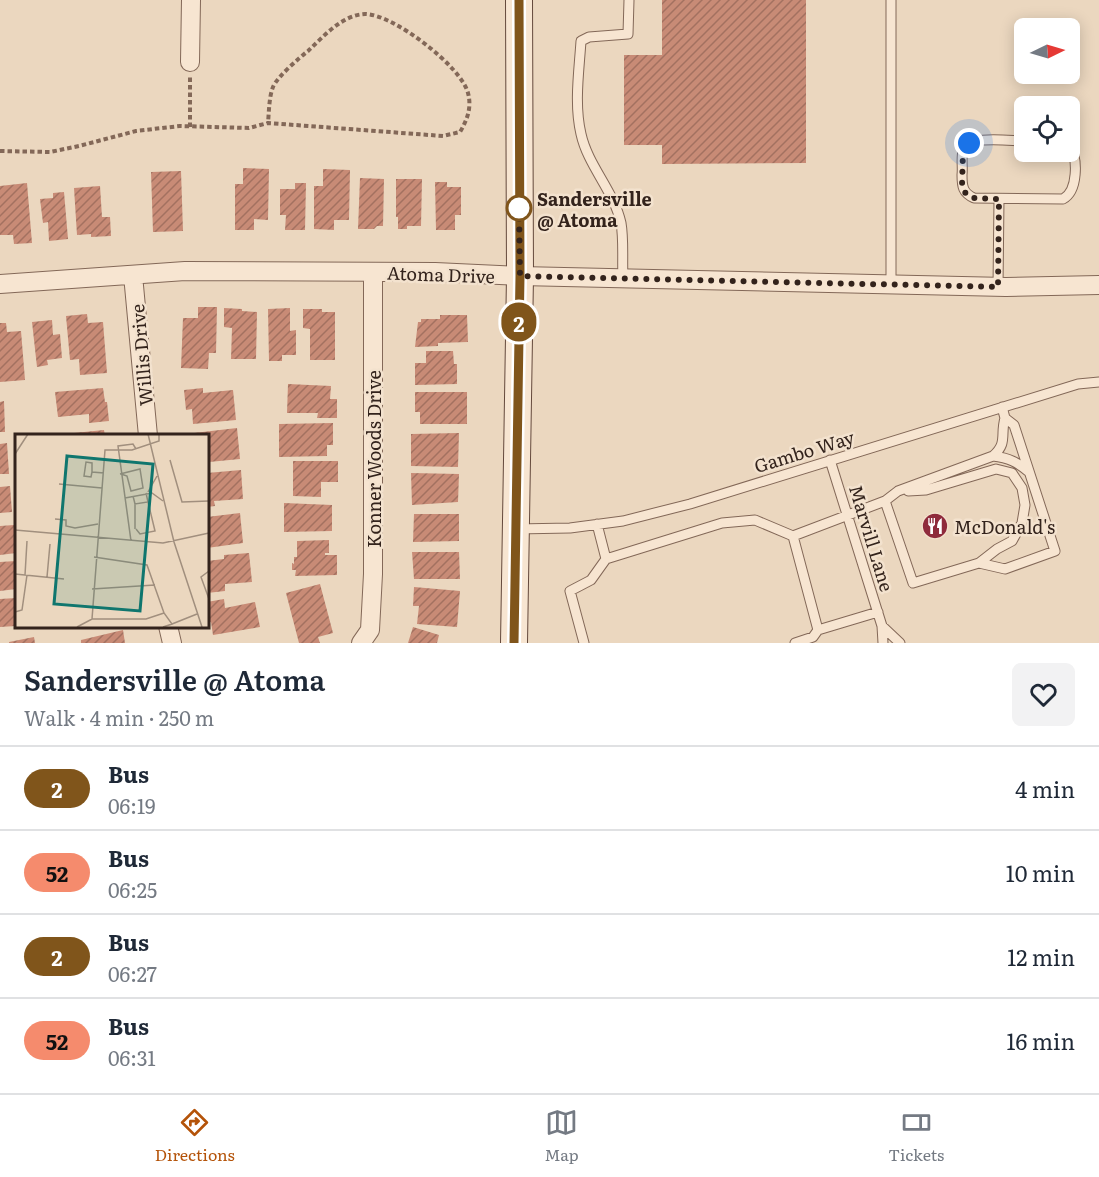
<!DOCTYPE html>
<html lang="en">
<head>
<meta charset="utf-8">
<style>
	:root { --surface:#fff; --page:#f2f2f3; --text:#1f2937; --muted:#747a83; --line:#e0e1e3; --accent:#b45309 }
	body { margin:0; font-family:Literata,serif; background:var(--page); color:var(--text); height:100vh; display:flex; flex-direction:column; font-size:22px; white-space:nowrap }
	* { box-sizing:border-box; margin:0 }
	p { font-size:20px; color:var(--muted) }
	.icon { flex:none; width:33px; height:33px; fill:none; stroke:currentColor; stroke-width:2; stroke-linecap:round; stroke-linejoin:round }
	.map { position:relative; height:643px; overflow:hidden }
	.panel { display:flex; flex-direction:column; background:var(--surface); flex:1 }
	.panel>* { flex:none }
	.badge { padding:0 12px; border-radius:20px; font-size:21px; line-height:39px }
	.needle { width:39px; rotate:85deg }
	.tools { position:absolute; left:1014px; top:18px; display:grid; gap:12px }
	.tools a { display:grid; place-items:center; width:66px; height:66px; border-radius:9px; background:var(--surface); box-shadow:0 3px 15px #0003; font-size:30px }
	.you { position:absolute; width:30px; height:30px; margin:-15px; border:4px solid #fff; border-radius:50%; background:#1a73e8; box-shadow:0 0 0 9px #1a73e833 }
	.map>.badge { position:absolute; translate:-50% -50%; box-shadow:0 0 0 3px #fff }
	.round { display:grid; place-items:center; flex:none; width:63px; height:63px; border-radius:9px; background:var(--page) }
	.summary { display:flex; align-items:center; justify-content:space-between; height:102px; padding:0 24px }
	h1 { font-size:28px; font-weight:600; line-height:45px }
	ul { padding:0; list-style:none }
	li { display:flex; align-items:center; gap:18px; height:84px; padding:0 24px; border-top:2px solid var(--line) }
	li div { flex:1 }
	li b { display:block; font-size:22px }
	li em { font-style:normal }
	li .badge { min-width:66px; font-weight:700; text-align:center }
	.tab-bar { display:flex; justify-content:space-around; align-items:center; height:84px; border-top:2px solid var(--line); background:var(--surface); font-size:16px; color:var(--muted) }
	.tab-bar a { display:grid; justify-items:center; gap:3px }
	.tab-bar .current { color:var(--accent) }
	.map>svg:first-child { display:block }
	.building { fill:url(#building-hatch) }
	.lines { fill:none; stroke-linecap:round; stroke-linejoin:round }
	.lane-casing { stroke:#836858; stroke-width:11 }
	.street-casing { stroke:#836858; stroke-width:20 }
	.secondary-casing { stroke:#64493c; stroke-width:28 }
	.path { stroke:#836858; stroke-width:4; stroke-dasharray:4.5 3; stroke-linecap:butt }
	.lane { stroke:#f7e5d1; stroke-width:9 }
	.street { stroke:#f7e5d1; stroke-width:18 }
	.secondary { stroke:#f7e5d1; stroke-width:26 }
	.line-casing { stroke:#fff; stroke-width:14 }
	.line { stroke:#80551b; stroke-width:9 }
	.walk { stroke:#33231c; stroke-width:6; stroke-dasharray:0 10.8 }
	.stop-dot { fill:#fff; stroke:#80551b; stroke-width:3 }
	.labels { text-anchor:middle; dominant-baseline:central; stroke-width:5; stroke-linejoin:round; paint-order:stroke }
	.stop-label { font-size:18px; font-weight:bold; fill:#33231c; stroke:#f3e2ce; text-anchor:start }
	.street-label { font-size:18px; fill:#33231c; stroke:#f3e2ce }
	.poi-label { font-size:18px; fill:#33231c; stroke:#f3e2ce; text-anchor:start }
	.inset-road { fill:none; stroke:#a18f7e; stroke-width:1.5 }
	.view { fill:#0f766e; fill-opacity:0.15; stroke:#0f766e; stroke-width:3 }
	.inset-edge { fill:none; stroke:#33231c; stroke-width:3 }
</style>
</head>
<body>
<div class="map">
<svg width="1099" height="643" viewBox="0 0 1099 643">
	<defs>
		<pattern id="building-hatch" width="6" height="6" patternUnits="userSpaceOnUse" patternTransform="scale(1.5)"><rect width="6" height="6" fill="#c88b76"/><path d="M-1 1l2-2M0 6l6-6M5 7l2-2" fill="none" stroke="#a37160"/></pattern>
	</defs>
	<rect width="100%" height="100%" fill="#ebd7bf"/>
	<path class="building" d="M662,0H806V163L662,164V145H624V55H662Z
		M243,168L269,169L268,220L254,219V230H235V184H243Z
		M323,169L350,170L349,220H334V230L314,229V186H323Z
		M181,171L183,231L153,232L151,172Z
		M360,178L384,179L383,226H377L374,229H358Z
		M396,179H422L421,226H407V229H398V217H396Z
		M435,182H447V187H461V215H455V230H436Z
		M27,183L32,243L14,244L13,235H0V186Z
		M295,183H306L305,230H285L286,215H280V189H295Z
		M100,186L102,217H110L111,236L91,237V234L77,235L74,188Z
		M64,192L68,239L49,241L48,222L43,223L40,199L53,198V193Z
		M198,307H217L216,353H209L208,369L181,368L183,318H198Z
		M224,308L242,309V311L257,312L256,359H231L232,328L224,327Z
		M290,308V331L296,330V355H282V361H269L268,309Z
		M303,309H322V312H335V360H310V329L303,328Z
		M87,314L88,323L103,322L107,373L80,375L79,359L70,360L66,316Z
		M440,315H467L468,342L438,343V346L415,347L418,322H421V319H440Z
		M52,320L53,335L60,334L62,358L47,360L48,365L37,367L32,322Z
		M0,323H6L7,332L21,331L25,380L0,382Z
		M426,351H453L454,364H457V384L415,385V363H426Z
		M288,384L331,386L330,399H337V418H317L318,413H287Z
		M103,388L105,402H107L109,421L89,423V414L58,417L55,392Z
		M203,388V393L233,390L236,420L193,424L192,409L186,410L184,390Z
		M415,392H467V424H420V412H415Z
		M4,401L5,432H0V402Z
		M333,423V445H327V456L279,457V424Z
		M237,428L240,459L209,462L210,464H207V436H194V433Z
		M104,430L105,436H74V433Z
		M459,433L458,467L411,466V434Z
		M7,443L9,474H0V444Z
		M293,461H338V482H321V497L293,496Z
		M241,470L243,499L214,501L215,506L207,507V473Z
		M411,473L459,474L458,502L412,505Z
		M10,486L12,512L0,513V487Z
		M284,503L332,505V531L284,532Z
		M240,513L243,543L207,548V517Z
		M414,514H459V541L413,542Z
		M14,525L16,553L0,555V526Z
		M329,540V553H325V555H337V575L295,576L296,570H292V563L294,564V557H297V541Z
		M412,552H459L460,579H414Z
		M249,553L252,582L225,584V591L207,593V561L224,559V555Z
		M16,561V589L0,591V562Z
		M320,584L333,633L318,637L320,643H299L286,593Z
		M414,587L460,591L457,627L417,624L419,606H413Z
		M16,598V626L0,627V599Z
		M224,599L225,608L255,602L260,627L213,635L211,622L208,623L207,620V602Z
		M413,627L439,635L437,643H408Z
		M123,630L125,643H81V640Z
		M34,637L35,643H9V642Z"/>
	<g class="lines">
		<g class="lane-casing">
			<path id="lane" d="M891,0V285
				M1024,141C1010,141 968,134 963,151C961,158 963,168 962,175C962,187 963,193 974,198L1063,199C1078,191 1078,159 1070,146
				M623,279C622,261 624,240 621,223C614,191 588,166 581,134C574,104 579,72 581,41L589,37L628,34L629,0
				M998,287L999,199
				M1002,407L1005,418L1014,425L1055,551L1005,569L979,563L913,583L885,501L898,491L993,456C1008,443 1000,435 1005,418
				M993,456C1009,458 1017,462 1029,472
				M830,460L882,626L883,643
				M908,491L926,490L996,469L1012,473L1022,488L1025,505L1022,523L1012,541L997,549L979,563
				M597,524L606,559L722,523L755,520L793,536
				M516,529L570,528L623,521L690,504L1078,384L1099,382
				M878,612L818,630L793,536L885,501
				M882,626L900,643
				M584,643L570,591L591,580L606,559
				M795,643L813,637L818,630"/>
		</g>
		<g class="street-casing">
			<path id="street" d="M190,62L191,0
				M133,275L148,436
				M0,284L185,271L435,272L520,276L1006,287L1099,285
				M168,626L172,643
				M361,643L370,630L373,574V272"/>
		</g>
		<g class="secondary-casing">
			<path id="secondary" d="M514,643L520,276L519,0"/>
		</g>
		<path class="path" d="M190,127V77
			M0,151L50,152L79,146L136,131L180,126L249,128L268,123L443,136L460,132C467,120 472,108 468,93C461,66 393,14 365,14C342,15 324,36 308,51C299,58 277,77 273,87C269,97 269,112 268,123"/>
		<use href="#lane" class="lane"/>
		<use href="#street" class="street"/>
		<use href="#secondary" class="secondary"/>
	</g>
	<g class="lines">
		<g class="line-casing">
			<path id="line" d="M514,643L520,276L519,0"/>
		</g>
		<use href="#line" class="line"/>
		<path class="walk" d="M519,208L520,276L998,287L999,199L974,198L966,194L962,186L963,151L969,143"/>
	</g>
	<defs>
		<g id="restaurant-disc" transform="scale(1.35)"><circle r="9.5" fill="#8f2b3c" stroke="#f3e2ce"/><path d="M-5-6h1v4h1v-4h1v4h1v-4h1v5L-1.5 .5V6h-2V.5L-5-1ZM5-6V6H3V1.5H1.5Q1.5-4 5-6Z" fill="#fff"/></g>
	</defs>
	<g fill-rule="evenodd">
		<use href="#restaurant-disc" x="935" y="526"/>
	</g>
	<circle class="stop-dot" cx="519" cy="208" r="12"/>
	<g class="labels">
		<g class="stop-label">
			<text x="537" y="198">Sandersville<tspan x="537" dy="21">@ Atoma</tspan></text>
		</g>
		<g class="street-label">
			<text transform="translate(441 274) rotate(2)">Atoma Drive</text>
			<text transform="translate(141 355) rotate(-95)">Willis Drive</text>
			<text transform="translate(804 451) rotate(-17)">Gambo Way</text>
			<text transform="translate(373 459) rotate(-90)">Konner Woods Drive</text>
			<text transform="translate(872 538) rotate(73)">Marvill Lane</text>
		</g>
		<g class="poi-label">
			<text x="954" y="526">McDonald's</text>
		</g>
	</g>
	<g transform="translate(15 434)">
		<rect width="194" height="194" fill="#ebd7bf"/>
		<path class="inset-road" d="M133,0L159,108L187,193M0,20L13,0M155,26L167,68L194,67M77,38L76,43L69,42L71,28L77,29V38L89,39M105,40L125,35L128,54L116,57L112,42L106,40M44,50L87,54M133,58L142,42M118,62L120,70L133,68L131,59M110,64L137,59L148,67M40,85L51,86V92L60,94L83,90M120,95V70M121,95L125,100L140,97L133,68M0,96L148,109L194,99M116,107L103,12L118,10L121,15M79,123L132,131L149,179L157,190L148,193M194,137L186,143L194,165M0,140L49,145M10,141L12,107M32,143L35,110M77,155L140,151M0,178L7,176L12,141M77,185L90,16H117L144,7V0M157,190L182,180M62,193L77,185H131L149,179"/>
		<path class="view" d="M52,22L138,30L125,177L39,170Z"/>
		<rect width="194" height="194" class="inset-edge"/>
	</g>
</svg>
<div class="tools">
<a><svg class="needle" viewBox="-14 -14 28 28"><path d="M0-13l5 13h-10z" fill="#e53935"/><path d="M0 13l5-13h-10z" fill="#747a83"/></svg></a>
<a><svg class="icon" aria-label="locate" viewBox="0 0 24 24"><circle cx="12" cy="12" r="6"/><path d="M12 2v4M12 18v4M2 12h4M18 12h4"/></svg></a>
</div>
<div class="you" style="left:969px;top:143px"></div>
<b class="badge" style="left:519px;top:322px;background:#80551b;color:#fff">2</b>
</div>
<section class="panel">
<div class="summary"><div><h1>Sandersville @ Atoma</h1><p>Walk · 4 min · 250 m</p></div><a class="round"><svg class="icon" aria-label="heart" viewBox="0 0 24 24"><path d="M12 20l-8-8c-3-5 5-10 8-4 3-6 11-1 8 4z"/></svg></a></div>
<ul>
<li><span class="badge" style="background:#80551b;color:#fff">2</span><div><b>Bus</b><p>06:19</p></div><em>4 min</em></li>
<li><span class="badge" style="background:#f58b6d;color:#111">52</span><div><b>Bus</b><p>06:25</p></div><em>10 min</em></li>
<li><span class="badge" style="background:#80551b;color:#fff">2</span><div><b>Bus</b><p>06:27</p></div><em>12 min</em></li>
<li><span class="badge" style="background:#f58b6d;color:#111">52</span><div><b>Bus</b><p>06:31</p></div><em>16 min</em></li>
</ul>
</section>
<nav class="tab-bar">
<a class="current"><svg class="icon" aria-label="directions" viewBox="0 0 24 24"><path d="M12 3l9 9-9 9-9-9zM9 14v-3h6M13 9l2 2-2 2"/></svg>Directions</a>
<a><svg class="icon" aria-label="map" viewBox="0 0 24 24"><path d="M3 6l6-2 6 2 6-2v14l-6 2-6-2-6 2zM9 4v14M15 6v14"/></svg>Map</a>
<a><svg class="icon" aria-label="tickets" viewBox="0 0 24 24"><path d="M3 7h18v10H3zM15 7v10"/></svg>Tickets</a>
</nav>
</body>
</html>
